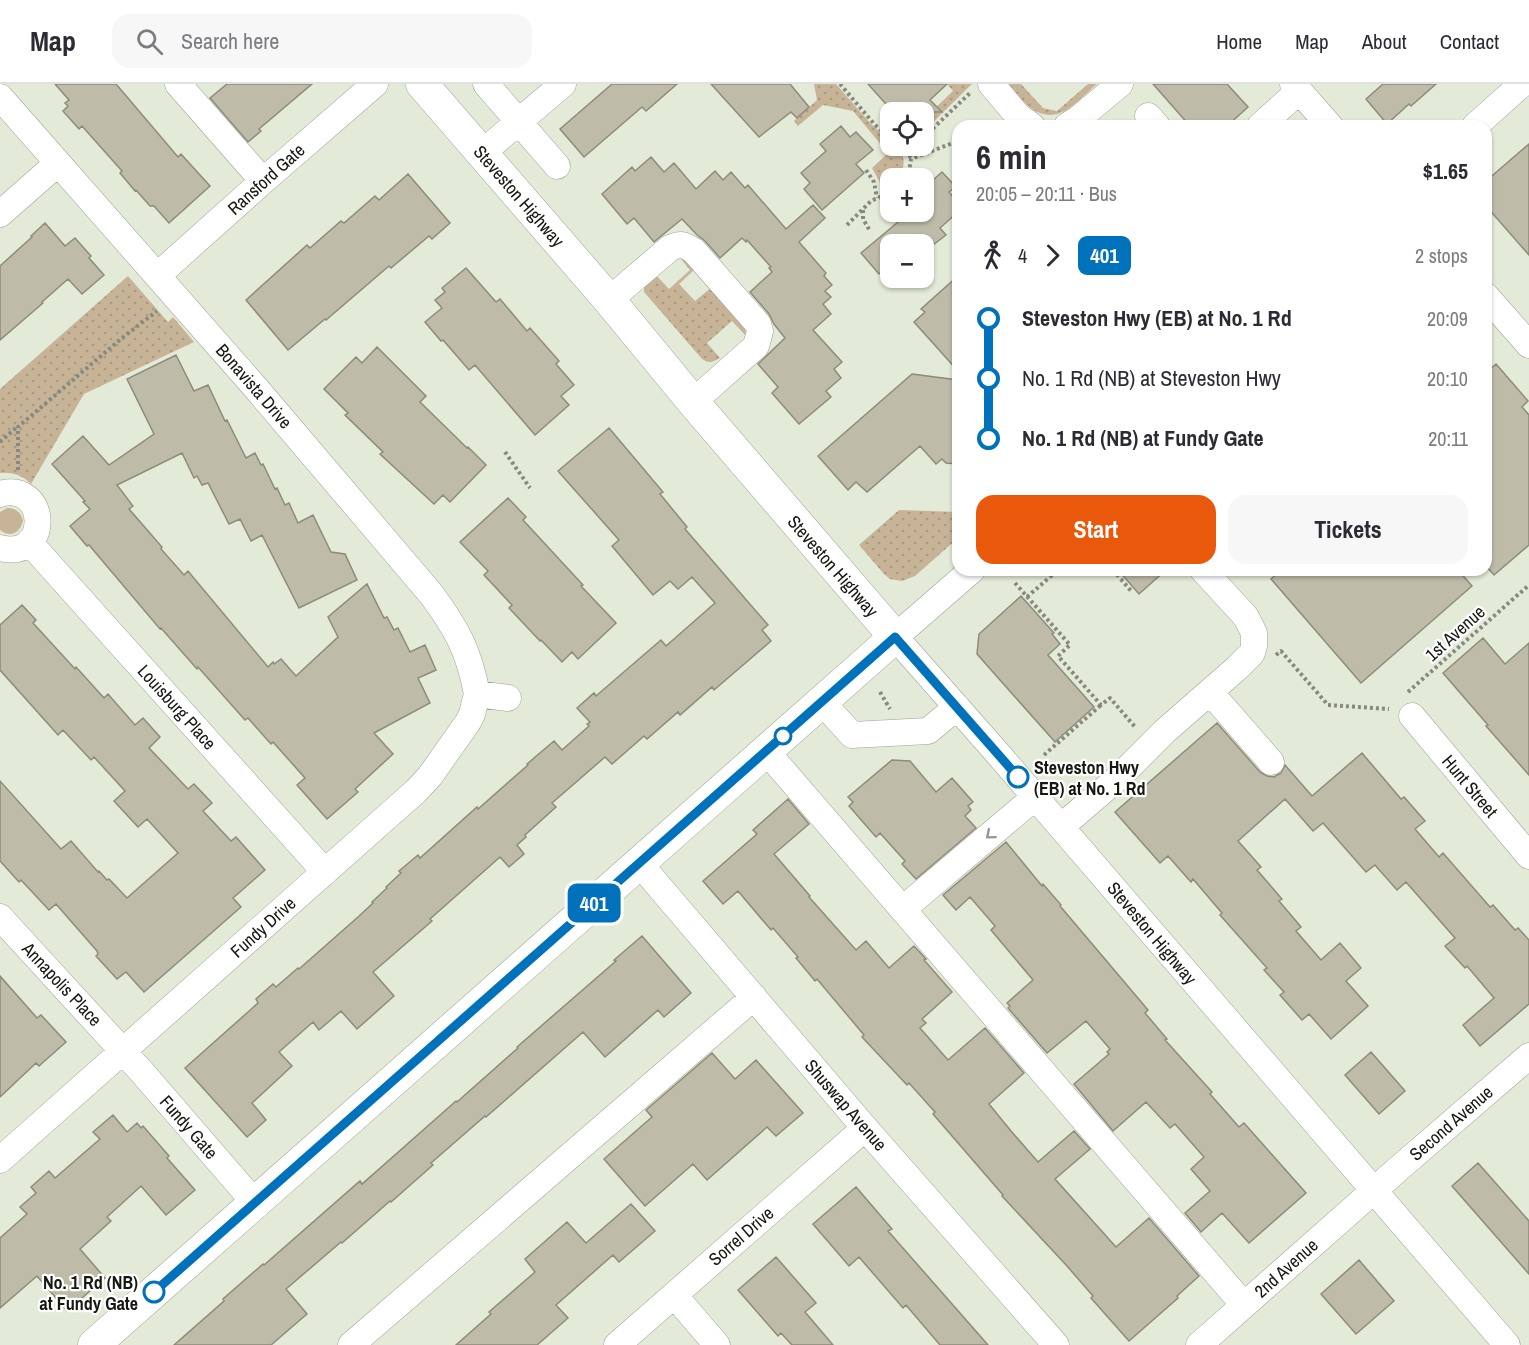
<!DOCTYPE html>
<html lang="en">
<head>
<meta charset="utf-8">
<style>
	:root { --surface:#fff; --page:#f7f7f7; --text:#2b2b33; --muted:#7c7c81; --line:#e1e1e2; --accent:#ea580c }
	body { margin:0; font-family:"Archivo Narrow",sans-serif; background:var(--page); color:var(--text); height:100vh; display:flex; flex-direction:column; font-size:22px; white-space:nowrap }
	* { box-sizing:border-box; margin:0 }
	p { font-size:20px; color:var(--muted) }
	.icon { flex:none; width:33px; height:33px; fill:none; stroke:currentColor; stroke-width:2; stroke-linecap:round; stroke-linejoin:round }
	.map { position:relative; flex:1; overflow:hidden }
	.sheet { position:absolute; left:952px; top:36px; width:540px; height:456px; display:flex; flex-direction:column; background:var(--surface); border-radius:18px; box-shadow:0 2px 4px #0004 }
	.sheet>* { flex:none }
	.badge { padding:0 12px; border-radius:9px; font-size:21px; line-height:39px }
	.tools { position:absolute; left:880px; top:18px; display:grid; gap:12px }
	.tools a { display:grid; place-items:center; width:54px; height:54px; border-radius:12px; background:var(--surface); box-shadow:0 2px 4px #0004; font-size:30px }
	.map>.badge { position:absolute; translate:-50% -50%; box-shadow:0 0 0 3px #fff }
	.legs { display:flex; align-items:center; gap:9px; height:66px; padding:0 24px; font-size:20px }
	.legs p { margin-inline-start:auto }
	.overview { display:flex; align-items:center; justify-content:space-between; height:102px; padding:0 24px }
	h1 { font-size:33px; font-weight:700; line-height:45px }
	.button { display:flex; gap:12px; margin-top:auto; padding:12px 24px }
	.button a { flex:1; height:69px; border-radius:18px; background:var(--accent); color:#fff; font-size:24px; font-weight:700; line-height:69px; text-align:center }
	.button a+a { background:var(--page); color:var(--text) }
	ul { padding:0 24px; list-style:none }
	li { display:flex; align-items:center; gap:21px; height:60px; font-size:22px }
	li i { display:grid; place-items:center; width:9px; height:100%; margin:0 8px; background:currentColor }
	li i::after { content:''; width:15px; height:15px; margin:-8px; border:4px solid; border-radius:50%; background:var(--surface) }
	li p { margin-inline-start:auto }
	li:first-child i { background:linear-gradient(#0000 50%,currentColor 0) }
	li:last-child i { background:linear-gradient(currentColor 50%,#0000 0) }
	header { display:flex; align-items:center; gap:36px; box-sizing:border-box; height:84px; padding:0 30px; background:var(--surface); border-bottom:2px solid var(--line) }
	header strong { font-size:28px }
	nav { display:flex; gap:33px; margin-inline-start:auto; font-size:21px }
	.search { width:420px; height:54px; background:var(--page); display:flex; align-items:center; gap:15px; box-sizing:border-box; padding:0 21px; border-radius:18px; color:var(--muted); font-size:22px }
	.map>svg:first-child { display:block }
	.grass { fill:url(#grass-dots) }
	.garden { fill:#c7b497 }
	.building { fill:#bebba9; stroke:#8d8b79; stroke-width:1.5 }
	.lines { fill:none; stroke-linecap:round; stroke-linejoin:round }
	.minor-casing { stroke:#9ea493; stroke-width:27 }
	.major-casing { stroke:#9ea493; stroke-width:33 }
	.path { stroke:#868a7e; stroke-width:4; stroke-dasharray:3 3; stroke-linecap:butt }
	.minor { stroke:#fff; stroke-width:26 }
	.major { stroke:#fff; stroke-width:32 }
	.oneway { stroke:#969794 }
	.line-1-casing { stroke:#fff; stroke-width:14 }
	.line-1 { stroke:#0072bc; stroke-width:9 }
	.stop-1-dot { fill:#fff; stroke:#0072bc; stroke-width:3 }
	.labels { text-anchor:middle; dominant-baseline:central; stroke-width:4.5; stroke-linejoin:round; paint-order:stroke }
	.street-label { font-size:18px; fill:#161812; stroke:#fff }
	.stop-label { font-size:18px; font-weight:bold; fill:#161812; stroke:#fff; text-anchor:start }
</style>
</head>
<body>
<header>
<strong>Map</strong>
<div class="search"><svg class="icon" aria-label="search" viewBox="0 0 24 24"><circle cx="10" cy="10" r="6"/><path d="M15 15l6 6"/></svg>Search here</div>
<nav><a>Home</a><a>Map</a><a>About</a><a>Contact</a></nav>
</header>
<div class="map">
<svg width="1529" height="1261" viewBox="0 0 1529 1261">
	<defs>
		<pattern id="grass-dots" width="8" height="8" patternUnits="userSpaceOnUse" patternTransform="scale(1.5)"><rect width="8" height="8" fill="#c7b497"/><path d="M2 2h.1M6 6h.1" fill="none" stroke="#aa9a81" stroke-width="1.8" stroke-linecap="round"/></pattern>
	</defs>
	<rect width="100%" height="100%" fill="#e4ead8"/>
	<path class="grass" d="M814,0H836L871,40L891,58V62H897C906,73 905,82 899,94H891V103L887,105L883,104L872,84L888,69L853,27L823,21L798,42L794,37L817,16Z
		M947,0H972L924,47V32L929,27L931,28L953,7Z
		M1009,0H1021L1043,24L1057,27L1088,0H1097C1078,16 1059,43 1032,25C1023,19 1016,8 1009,0Z
		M681,175L687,177L695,185L679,200L695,217L712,203L745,244L746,252L732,237L707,259L720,274C713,278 709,280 702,275L644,208V201L655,190L669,205L690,186Z
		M128,192L168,238L173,233L194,258L84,310L31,400C22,391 13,388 0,389V305Z
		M899,426L958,428V454L915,492L902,497L890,495L884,490L859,461Z"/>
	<path class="garden" d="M7,424C16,424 21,428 23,437C20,449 10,454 0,446V428Z"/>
	<path class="building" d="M55,0H116L178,73L181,70L210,102L169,139L154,122H150L136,106L135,107L120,89L122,87L82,42L79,45L63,27L68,22L65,19L69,16Z
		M227,0H312L259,45L261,47L248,58L210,14Z
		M612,0H677L646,27L642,23L584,73L560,45Z
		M711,0H790L809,23L797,34L791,28L759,53Z
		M868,0H947L930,16L942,28H893Z
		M1153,0H1227L1248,23L1227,42H1190Z
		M1383,0H1436L1411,22L1409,20L1387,40L1366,15Z
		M841,42L850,53L856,48L873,66L856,80L864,89L822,126L804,105L810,99L801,89L826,67L820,60Z
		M1529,60V171L1486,122V97Z
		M651,73L664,88L674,79L696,105L715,87L723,96L731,88L745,104L748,101L786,145L813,121L825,134L799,158L826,189L824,192L832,201L825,207L831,213L823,220L831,230L813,246L842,278L834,285L841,294L826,307L831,313L799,340L772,309L778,303L758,280L785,254L774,240L769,230L750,208L772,188L769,184L771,183L747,156L746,158L742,154L720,174L705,157L697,151L682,135L654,158L634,134L627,140L602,110L632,83L635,87Z
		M942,88L956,103L949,108L958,118V128L940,144L946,151L924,168V160H891V193L884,186L879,190L861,169L910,128H924V104Z
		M408,90L450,139L432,155L429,152L391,184L389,182L326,236L325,235L288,266L246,216L307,161L310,164L341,137L344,139L375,112L379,116Z
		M45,139L65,162L75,154L91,172L89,174L104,191L82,210L68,195L42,218L43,219L0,256V182L32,153L31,152Z
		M466,184L496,218L500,215L527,247L530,244L559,277L556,280L574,301L561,312L569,321L535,351L475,281L469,286L443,256L441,257L425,238L442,224L435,216L445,208L442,204Z
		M958,192V287L914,238L925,228L921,225Z
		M377,263L426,312L420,318L467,364L468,363L486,381L450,418L443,411L434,420L380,370L383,368L345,331L348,329L324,305L356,273L362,279Z
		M176,271L194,307L208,301L225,337L227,336L246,374L255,369L261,381L263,380L275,405L277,404L285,421L289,419L298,439L313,431L331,468L345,470L357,496L299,524L262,451L251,457L240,435L229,440L208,399L202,401L197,392L194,394L182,369L117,401L133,422L129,425L162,463L161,465L184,491L188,487L268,583L273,578L274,580L281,575L296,592L338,553L328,533L367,500L384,534L387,533L394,546L398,544L410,568L425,561L436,586L418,594L430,619L374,649L393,670L355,705L358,708L327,735L297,701L305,694L273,658L271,660L248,634L245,636L198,583L197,585L161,544L160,545L89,461L87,462L70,442L90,425L83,418L85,417L52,380L83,352L109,381L154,350L127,295Z
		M1496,280L1528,317L1522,323L1529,331V461L1494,491L1486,482V289Z
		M912,290L958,296V380L946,379L942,375L936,380L920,362L867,408L856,398L848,406L818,372Z
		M609,344L663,408L660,410L687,443L685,445L768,541L762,546L771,557L714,606L712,603L680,631L678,628L647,655L644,652L612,680L605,673L552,719L556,723L525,751L526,753L517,761L524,770L509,783L500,773L430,835L432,837L373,888L394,912L357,945L341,927L319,946L313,938L279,968L292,982L252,1019L266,1036L247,1053L185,984L248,928L258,919L256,915L273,900L276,903L298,884L299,885L358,833L373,819L372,818L387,804L386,803L401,789L399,787L418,771L420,774L477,723L478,725L528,681L527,680L554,657L562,666L589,642L587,640L590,638L577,624L594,609L596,612L661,556L666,562L715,519L692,493L678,505L670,497L653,511L612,462L619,456L558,387Z
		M508,414L526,433L523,436L583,501L581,502L616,539L578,575L572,568L562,578L541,556L540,557L509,524L512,521L484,491L488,487L460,458Z
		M1118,486H1166L1139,510Z
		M1281,486H1458L1472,502L1361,599L1271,495Z
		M1021,512L1054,549L1052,550L1060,560L1048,571L1094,623L1055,658L977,570L979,550Z
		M22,521L36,536L33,539L75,585L76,583L104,614L108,610L135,641L143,634L160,653L149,664L188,705L194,700L212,719L203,727L231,757L236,753L265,786L233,814L241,823L144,908L126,888L117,895L96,872L98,870L97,867L56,820L49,826L21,796L19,798L0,777V697L61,765L71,757L98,788L99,787L107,796L109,795L127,814L178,769L147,735L138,743L114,717L125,707L94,673L91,676L63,646L58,651L0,586V541Z
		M1483,554L1505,580L1529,559V691L1486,642L1488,641L1443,589Z
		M1217,639L1260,688L1267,692L1274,693L1281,689L1285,681L1312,712L1362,669L1401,715L1404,713L1425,737L1415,745L1439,773L1443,769L1490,823L1493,821L1515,846L1518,844L1529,856V920L1480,962L1463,941L1494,914L1467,882L1465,884L1445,862L1455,854L1406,798L1397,806L1375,781L1366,788L1323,739L1313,747L1285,715L1238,757L1261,783L1257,786L1282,815L1279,817L1301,843L1296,847L1321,876L1340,859L1361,884L1346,897L1368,922L1331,955L1309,930L1302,936L1280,911L1284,908L1264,886L1267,884L1220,831L1222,829L1193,795L1191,798L1168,772L1160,779L1115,728Z
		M892,676L910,677L936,708L952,694L973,718L968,722L971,726L965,732L976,744L916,795L902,780L905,777L880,749L876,753L849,722L853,718L848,713Z
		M788,715L809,740L774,770L810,812L809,813L856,866L866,857L889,884L914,862L926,875L924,876L952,908L922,935L926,939L920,944L948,976L985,944L1024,989L989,1020L1011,1047L1038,1078L1074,1047L1090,1065L1055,1095L1116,1163L1149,1134L1199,1192L1177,1212L1178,1214L1129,1257L1091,1214L1093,1212L1067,1182L1002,1112L1003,1111L933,1030L935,1028L909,999L907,1001L862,953L864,951L817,895L815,897L796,874L798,873L773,844L771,846L738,807L723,820L703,797L757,750L753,746Z
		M1006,758L1042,802L1043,800L1061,821L1060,822L1148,926L1145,929L1167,955L1165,956L1212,1008L1210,1010L1239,1043L1244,1039L1306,1109L1249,1159L1222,1129L1201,1148L1185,1129L1210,1107L1191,1085L1204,1073L1175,1040L1170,1044L1146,1018L1113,1047L1074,1000L1109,970L1107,968L1110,965L1086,937L1047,969L1008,924L1010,922L1007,919L1033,896L991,846L995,842L970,813L956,826L943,811Z
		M642,852L691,909L664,933L658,926L605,973L583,948L486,1033L485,1032L431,1079L433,1081L391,1118L390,1117L342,1159L341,1158L286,1205L307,1230L271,1261H174L224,1217L223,1215L263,1180L264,1181L360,1097L362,1100L456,1017L457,1018L518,964L517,963L616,877L614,876Z
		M0,892L37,934L41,931L66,958L39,982L36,979L0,1013Z
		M1371,968L1405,1007L1379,1030L1345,991Z
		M712,969L735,995L756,976L803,1029L776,1052L767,1043L707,1096L693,1080L645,1122L604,1075L652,1033L646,1026Z
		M113,1031L127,1048L137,1039L141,1044L143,1042L169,1072L167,1074L195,1106L166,1131L141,1102L107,1133L111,1137L80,1165L105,1194L67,1227L37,1192L0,1224V1154L27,1130L20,1123L36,1109L31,1103L49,1087L55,1094L100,1055L93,1048Z
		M1478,1079L1529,1137V1190L1452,1102Z
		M856,1103L892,1145L888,1147L988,1261H940L906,1221L903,1224L859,1173L849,1182L813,1140Z
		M631,1120L655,1147L619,1178L613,1171L556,1221L568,1234L537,1261H456L491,1230L489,1228L535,1188L525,1175L567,1138L586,1159Z
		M776,1173L816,1219L805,1228L833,1261H792L781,1249L778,1252L738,1206Z
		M1359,1176L1394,1217L1356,1250L1321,1210Z"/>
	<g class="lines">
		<g class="minor-casing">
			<path id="minor" d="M178,0L263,97
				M486,0L557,82
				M991,0L1018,32L1032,42
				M1293,0L1330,42
				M0,13L255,303L431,510C457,545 469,567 477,610
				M1148,32L1157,42
				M1067,42L1078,35L1120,0
				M1260,42L1299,7
				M1475,42L1522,0
				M482,69L563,0
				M0,130L58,79
				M158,191L263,97L375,0
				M1486,212L1529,261
				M609,216L670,164C681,159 683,160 694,167L758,240L760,247L756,262L693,318
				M0,410C48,396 52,477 0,464
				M29,458L325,788
				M972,486L895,553L999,671L1507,1261
				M1210,608L1271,678
				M821,617L852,651L928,647L957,623
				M1412,632L1529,772
				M766,667L1244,1221
				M1061,743L1119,693L1165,647L1237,584L1252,569L1254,562V549L1246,533L1203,486
				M639,779L865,1044L1056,1261
				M903,825L1035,713
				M0,833L141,987L255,1119
				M0,1076L416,707L430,692L468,638L472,630L477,610L508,614
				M674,1211L717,1261
				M351,1261L754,913
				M617,1261L865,1044
				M1199,1261L1397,1086L1529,972"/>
		</g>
		<g class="major-casing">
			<path id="major" d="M94,1261L895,553L693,318L609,216L422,0"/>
		</g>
		<path class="path" d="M840,0L875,41L891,54
			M881,47L884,42L891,36
			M924,53L971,8
			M901,62L909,70L911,75
			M904,63L914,62
			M866,86L874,98L877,114
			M909,88L914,94
			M905,94L909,88L911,75L958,57
			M863,126V135L870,147
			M847,141L871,117L891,108
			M0,358L17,343
			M505,368L530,404
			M18,386V343L122,254L157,227
			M1113,486L1132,508
			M1015,499L1070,561L1058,572L1101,621L1110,614L1136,644
			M1027,513L1058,486
			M1276,571L1281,567L1328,621L1389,625
			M880,608L890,625
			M1408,608L1529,501
			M1044,671L1101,621"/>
		<use href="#minor" class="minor"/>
		<use href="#major" class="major"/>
	</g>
	<defs><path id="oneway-chevron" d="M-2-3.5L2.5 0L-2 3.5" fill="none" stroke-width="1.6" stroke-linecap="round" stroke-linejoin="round" transform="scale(1.5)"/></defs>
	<use class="oneway" href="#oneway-chevron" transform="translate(990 751) rotate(140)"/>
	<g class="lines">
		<g class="line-1-casing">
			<path id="line-1" d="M154,1208L895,553L1018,693"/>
		</g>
		<use href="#line-1" class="line-1"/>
	</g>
	<g class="stop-1-dot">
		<circle cx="783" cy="652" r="8"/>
		<circle cx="1018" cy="693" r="10"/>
		<circle cx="154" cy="1208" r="10"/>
	</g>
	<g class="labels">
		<g class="street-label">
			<text transform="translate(266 95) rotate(-42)">Ransford Gate</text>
			<text transform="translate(519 112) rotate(49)">Steveston Highway</text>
			<text transform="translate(254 302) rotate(49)">Bonavista Drive</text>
			<text transform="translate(833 482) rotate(49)">Steveston Highway</text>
			<text transform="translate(1455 549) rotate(-42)">1st Avenue</text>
			<text transform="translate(177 623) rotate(48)">Louisburg Place</text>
			<text transform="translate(1470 702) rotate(50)">Hunt Street</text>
			<text transform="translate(263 843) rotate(-42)">Fundy Drive</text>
			<text transform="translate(1152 849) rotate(50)">Steveston Highway</text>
			<text transform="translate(62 900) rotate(47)">Annapolis Place</text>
			<text transform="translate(846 1021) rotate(49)">Shuswap Avenue</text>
			<text transform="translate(1451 1039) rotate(-41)">Second Avenue</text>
			<text transform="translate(189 1043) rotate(49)">Fundy Gate</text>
			<text transform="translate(741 1152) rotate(-41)">Sorrel Drive</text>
			<text transform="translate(1286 1184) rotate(-42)">2nd Avenue</text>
		</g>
		<g class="stop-label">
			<text x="1034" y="683">Steveston Hwy<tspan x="1034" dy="21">(EB) at No. 1 Rd</tspan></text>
			<text x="138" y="1198" text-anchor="end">No. 1 Rd (NB)<tspan x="138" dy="21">at Fundy Gate</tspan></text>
		</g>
	</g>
</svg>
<div class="tools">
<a><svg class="icon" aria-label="locate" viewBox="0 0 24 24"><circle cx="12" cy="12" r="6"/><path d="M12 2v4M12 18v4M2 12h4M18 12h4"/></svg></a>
<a>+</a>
<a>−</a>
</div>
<b class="badge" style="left:594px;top:819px;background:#0072bc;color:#fff">401</b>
<section class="sheet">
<div class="overview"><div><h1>6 min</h1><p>20:05 – 20:11 · Bus</p></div><b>$1.65</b></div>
<div class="legs"><svg class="icon" aria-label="walk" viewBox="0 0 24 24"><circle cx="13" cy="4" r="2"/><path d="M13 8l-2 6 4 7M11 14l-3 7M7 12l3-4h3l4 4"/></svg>4<svg class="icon" aria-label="forward" viewBox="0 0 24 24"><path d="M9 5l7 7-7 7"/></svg><b class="badge" style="background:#0072bc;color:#fff">401</b><p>2 stops</p></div>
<ul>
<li><i style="color:#0072bc"></i><b>Steveston Hwy (EB) at No. 1 Rd</b><p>20:09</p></li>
<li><i style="color:#0072bc"></i><span>No. 1 Rd (NB) at Steveston Hwy</span><p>20:10</p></li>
<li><i style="color:#0072bc"></i><b>No. 1 Rd (NB) at Fundy Gate</b><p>20:11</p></li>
</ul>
<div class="button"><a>Start</a><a>Tickets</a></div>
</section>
</div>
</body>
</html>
